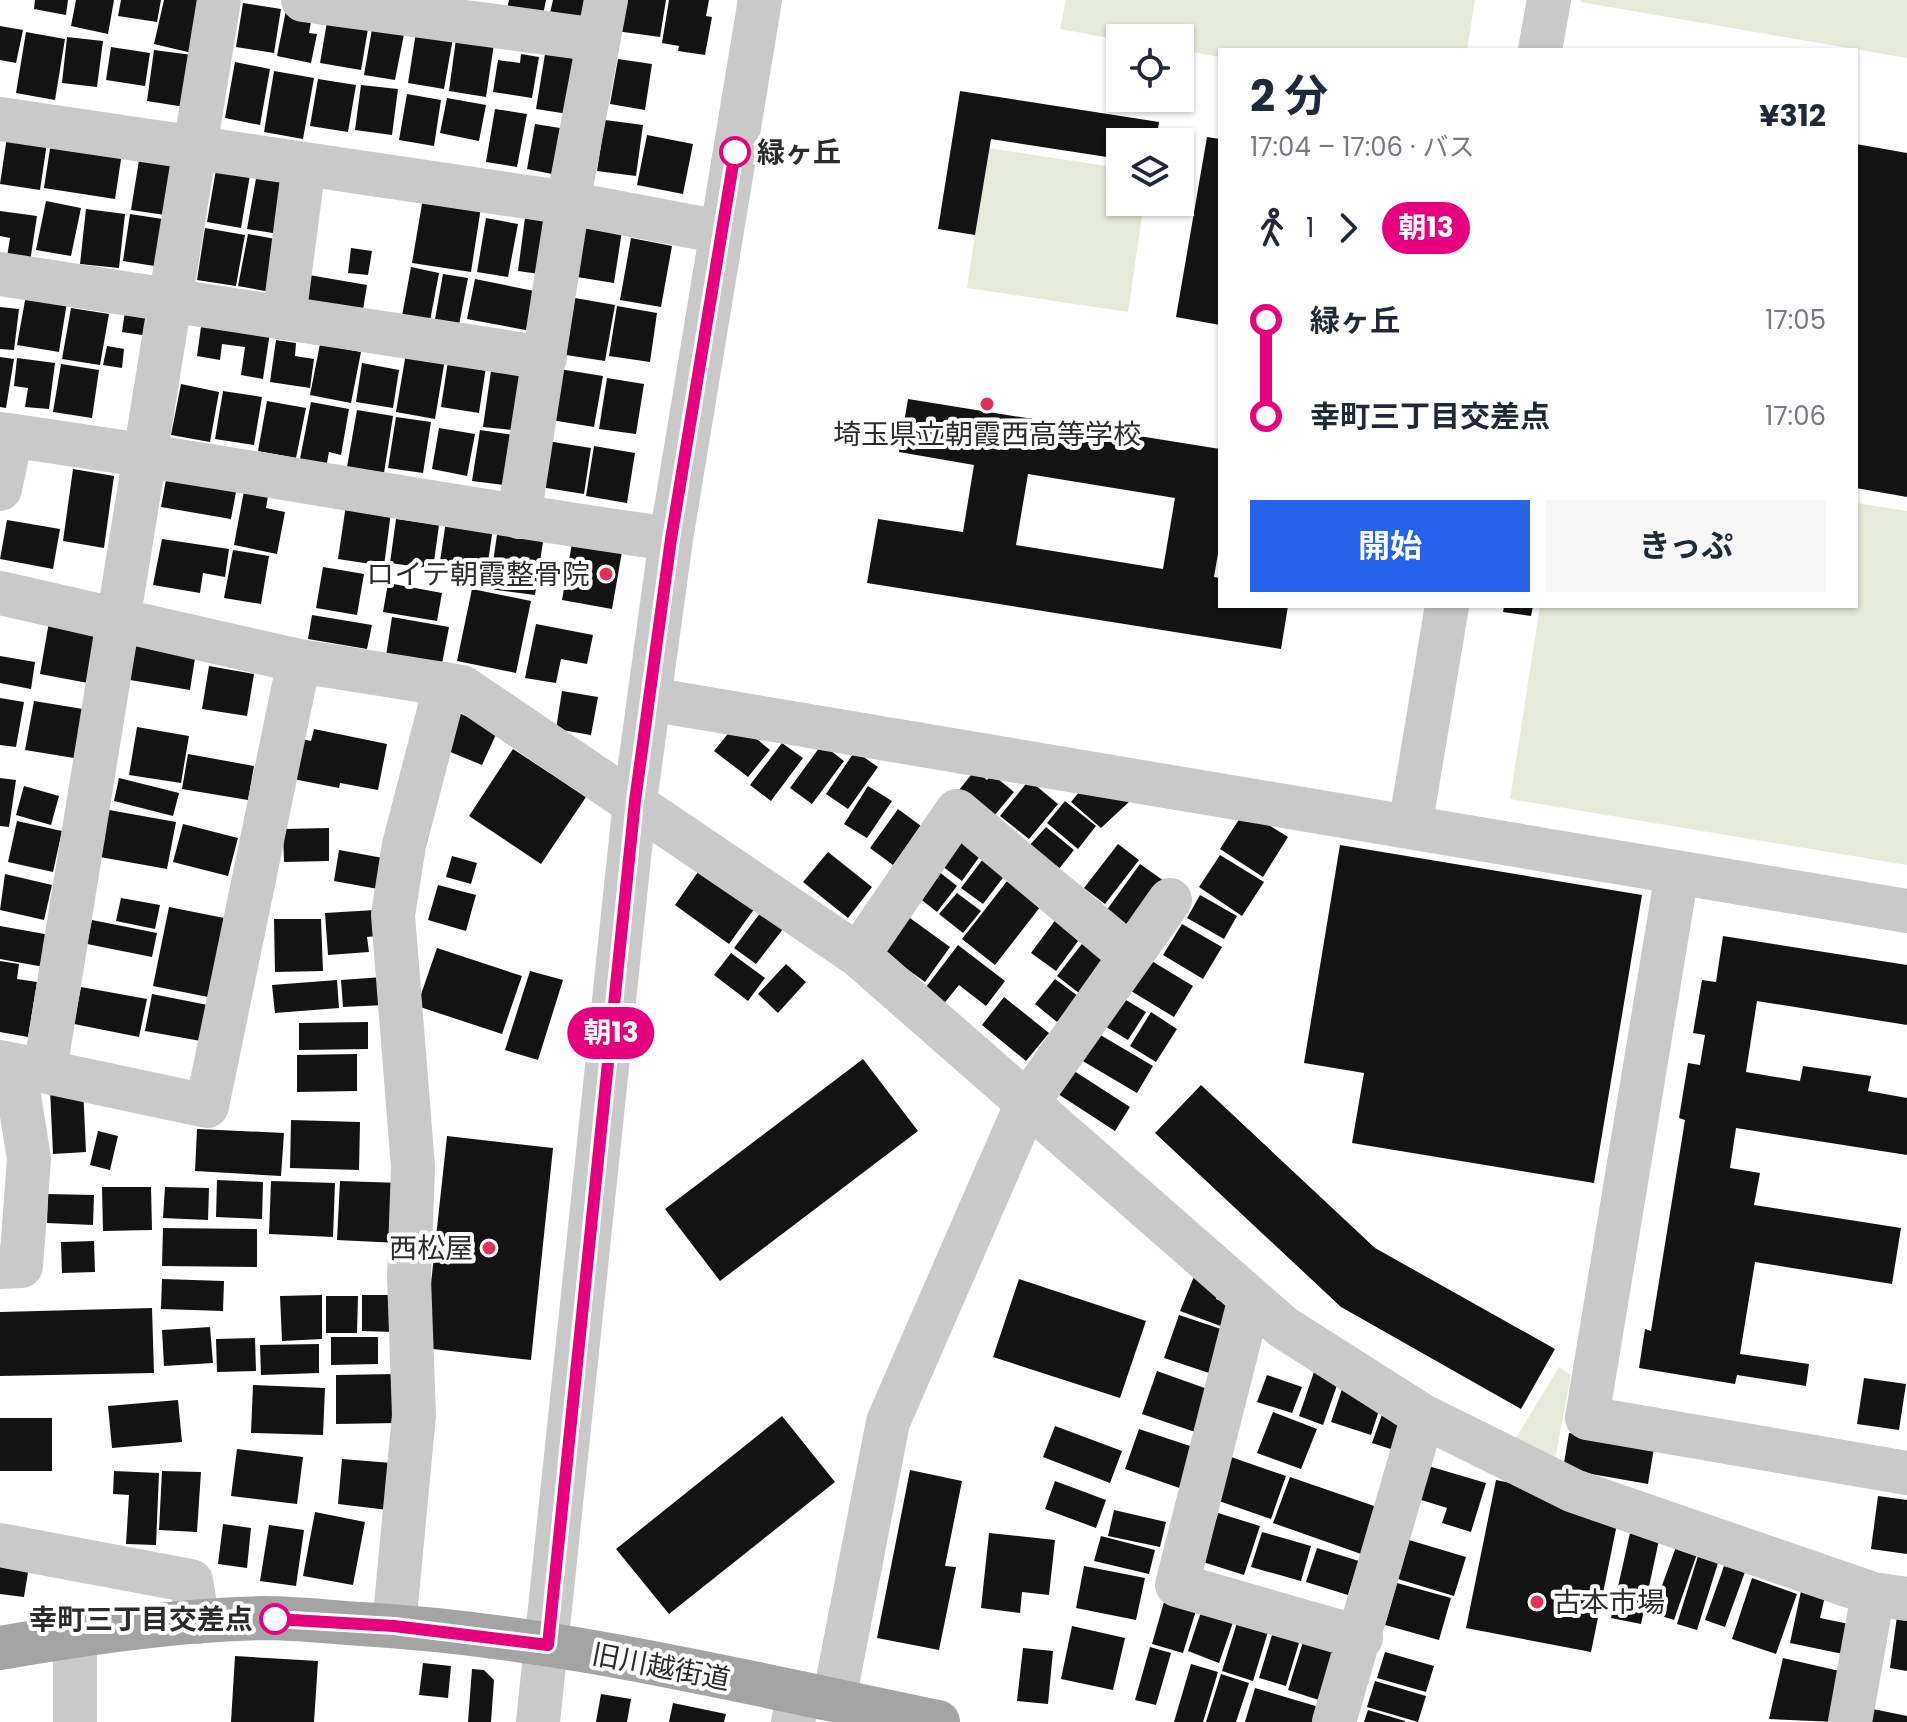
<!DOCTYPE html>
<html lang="ja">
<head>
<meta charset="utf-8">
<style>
	:root { --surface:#fff; --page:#f6f6f7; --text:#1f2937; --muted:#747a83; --accent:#2563eb }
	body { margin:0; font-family:Poppins,"Noto Sans JP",sans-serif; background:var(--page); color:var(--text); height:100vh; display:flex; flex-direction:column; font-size:30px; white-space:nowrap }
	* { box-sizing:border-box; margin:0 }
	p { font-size:26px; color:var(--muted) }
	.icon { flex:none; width:44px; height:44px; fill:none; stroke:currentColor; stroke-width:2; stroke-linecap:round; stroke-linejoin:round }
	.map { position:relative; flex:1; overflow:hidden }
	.sheet { position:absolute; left:1218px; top:48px; width:640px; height:560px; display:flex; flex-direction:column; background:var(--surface); border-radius:0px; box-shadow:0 2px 6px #0004 }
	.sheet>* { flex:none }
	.badge { padding:0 16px; border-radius:26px; font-size:28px; line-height:52px }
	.tools { position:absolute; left:1106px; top:24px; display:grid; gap:16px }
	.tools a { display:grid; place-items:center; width:88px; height:88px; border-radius:0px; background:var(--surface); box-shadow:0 2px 6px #0004; font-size:40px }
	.map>.badge { position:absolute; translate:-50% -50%; box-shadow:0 0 0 4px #fff }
	.legs { display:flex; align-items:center; gap:12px; height:88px; padding:0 32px; font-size:26px }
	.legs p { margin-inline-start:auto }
	.overview { display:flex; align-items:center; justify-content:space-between; height:136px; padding:0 32px }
	h1 { font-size:44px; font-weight:700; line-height:60px }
	.button { display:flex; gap:16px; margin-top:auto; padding:16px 32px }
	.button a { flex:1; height:92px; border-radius:0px; background:var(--accent); color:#fff; font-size:32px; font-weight:700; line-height:92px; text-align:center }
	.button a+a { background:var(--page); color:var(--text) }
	ul { padding:0 32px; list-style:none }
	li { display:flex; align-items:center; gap:28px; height:96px; font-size:30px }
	li i { display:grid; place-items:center; width:12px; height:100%; margin:0 10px; background:currentColor }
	li i::after { content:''; width:20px; height:20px; margin:-10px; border:6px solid; border-radius:50%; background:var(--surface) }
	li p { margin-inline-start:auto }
	li:first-child i { background:linear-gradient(#0000 50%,currentColor 0) }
	li:last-child i { background:linear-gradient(currentColor 50%,#0000 0) }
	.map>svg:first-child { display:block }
	.green { fill:#e5eada }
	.building { fill:#131313; fill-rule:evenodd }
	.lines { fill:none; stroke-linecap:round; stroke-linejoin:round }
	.minor { stroke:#c9c9c9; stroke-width:44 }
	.major { stroke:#a4a4a4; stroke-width:44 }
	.line-1-casing { stroke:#fff; stroke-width:18 }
	.line-1 { stroke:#e6007e; stroke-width:12 }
	.stop-1-dot { fill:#fff; stroke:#e6007e; stroke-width:4 }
	.poi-dot { fill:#e03158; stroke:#fff; stroke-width:3 }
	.labels { text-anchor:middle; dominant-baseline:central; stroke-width:8; stroke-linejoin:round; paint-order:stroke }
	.stop-label { font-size:28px; font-weight:bold; fill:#2c2c2c; stroke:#fff; text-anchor:start }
	.poi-label { font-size:28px; fill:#2c2c2c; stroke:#fff; text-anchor:end }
	.street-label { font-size:28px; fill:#2c2c2c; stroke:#fff }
</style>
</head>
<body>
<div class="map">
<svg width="1907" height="1722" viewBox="0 0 1907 1722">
	<rect width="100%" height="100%" fill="#fff"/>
	<path class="green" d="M1066,0H1475L1467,50H1220V57L1180,50V38L1120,40L1060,29Z
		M1581,0H1907V58L1580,2Z
		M988,148L1120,168V202H1144L1128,312L967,288Z
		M1856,503L1907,511V865L1510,799L1540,606H1856Z
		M1559,1367L1571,1375L1554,1464L1513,1443Z"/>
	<path class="building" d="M35,0H68L66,15L34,9Z
		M76,0H114L108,34L71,26Z
		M121,0H161L157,22L118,16Z
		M164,0H204L192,53L154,44Z
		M509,0H546L542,20L506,14Z
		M553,0H589L585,20L550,13Z
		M621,0H666L660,37L616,31Z
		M669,0H709L706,16L712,17L705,55L678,51L679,46L662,43Z
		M243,3L281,9L274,53L236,47Z
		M286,10L312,16L309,33L317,34L311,63L277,56Z
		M328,16L369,23L361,70L320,63Z
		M0,26L23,30L16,63L0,60Z
		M372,29L404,34L395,80L364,75Z
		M26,32L65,39L55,100L16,93Z
		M416,32L453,38L444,89L408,83Z
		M67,37L103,41L97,87L62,83Z
		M456,39L494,44L486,97L449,91Z
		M111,47L150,53L145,86L106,80Z
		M154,50L192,55L185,107L147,101Z
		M521,54L539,57L532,98L493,92L498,60L520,63Z
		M545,54L576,59L568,114L536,109Z
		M618,59L652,64L645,110L610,104Z
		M235,62L270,69L260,125L225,118Z
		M274,71L314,78L303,139L264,132Z
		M318,79L356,85L348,132L310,126Z
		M361,85L398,89L392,135L355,130Z
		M960,91L1159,122L1156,142H1120V159L991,139L975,235L938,229Z
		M407,94L441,100L434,146L399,140Z
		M447,98L486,105L479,141L440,133Z
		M495,109L527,114L517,167L486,162Z
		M605,120L643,125L636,176L597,171Z
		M535,124L560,128L552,174L527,169Z
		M8,130L48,136L40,190L0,184Z
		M647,135L693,144L683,194L637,185Z
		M1207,137L1220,139V325L1176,317Z
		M51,142L122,153L115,199L44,188Z
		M1856,144L1907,153V497L1856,488Z
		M140,154L174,160L165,215L131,210Z
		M217,164L251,169L241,228L207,222Z
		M257,173L294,180L285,235L247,229Z
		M423,198L481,207L471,272L412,263Z
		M46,201L81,208L71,256L36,250Z
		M86,209L125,214L119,268L80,264Z
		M0,211L37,216L30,262L7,257L10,238L0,236Z
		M130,214L169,220L161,267L123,261Z
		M486,218L518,224L508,277L477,272Z
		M525,218L554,222L547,275L518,271Z
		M586,225L622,231L614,283L577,277Z
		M205,228L245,235L236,286L197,280Z
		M248,234L286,241L276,293L238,286Z
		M631,238L672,246L661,307L620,300Z
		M351,248L372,251L368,275L348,273Z
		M411,267L439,273L430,321L402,316Z
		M443,274L468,278L458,330L434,325Z
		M309,275L367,285L362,316L304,307Z
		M475,279L539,292L531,331L467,319Z
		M26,295L67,302L59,352L17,345Z
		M575,298L615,305L605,361L566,355Z
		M126,304L146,307L149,336L122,332Z
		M617,306L657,313L650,362L609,356Z
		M0,307L19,309L14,350L0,349Z
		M71,308L109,314L100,365L62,359Z
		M201,327L270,332L263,379L241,375L245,347L222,344L220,360L197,356Z
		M276,340L296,343L295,356L314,359L310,388L270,382Z
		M320,344L361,352L351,403L310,395Z
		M107,346L124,349L122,368L103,365Z
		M406,353L445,359L435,419L396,412Z
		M0,357L14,359L6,408L0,407Z
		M17,358L55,363L49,409L25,407L28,388L14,386Z
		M448,361L486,367L479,413L441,407Z
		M362,363L399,370L393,408L356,402Z
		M61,364L99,370L92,418L53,412Z
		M559,369L603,376L594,427L551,420Z
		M491,371L521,374L513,430L483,427Z
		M607,378L644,384L636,434L599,429Z
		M181,384L219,392L210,442L171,435Z
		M223,391L262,397L254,445L215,439Z
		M908,399L1220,449V542L1214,577L1220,578V606H1288L1281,649L867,583L878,519L963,532L974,465L899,452ZM1028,474L1175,498L1163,569L1016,545Z
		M267,401L306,408L296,458L258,451Z
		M311,402L349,409L341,455L329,452L326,468L299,464Z
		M357,410L393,416L384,473L347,467Z
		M396,417L431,422L423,473L388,468Z
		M439,428L475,434L467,476L432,469Z
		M480,430L520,436L512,486L472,481Z
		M547,441L591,448L584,494L540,487Z
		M594,446L635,453L627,503L586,496Z
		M73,469L114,476L104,548L63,541Z
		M168,469L238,481L231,519L161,507Z
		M244,491L268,496L266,508L285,512L277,554L234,545Z
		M346,505L391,512L384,566L338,559Z
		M396,519L439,525L433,569L390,563Z
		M7,520L60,529L53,569L0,559Z
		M446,521L493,528L486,575L439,568Z
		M498,528L544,535L535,595L489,589Z
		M573,538L623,546L612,609L562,600Z
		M162,539L229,549L225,577L203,573L200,593L153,585Z
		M233,550L269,556L261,604L224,598Z
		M323,567L364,574L357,615L316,608Z
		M388,583L442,593L437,621L383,612Z
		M472,589L531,601L516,673L457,661Z
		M1504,606H1533L1531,616L1503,612Z
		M312,615L372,625L367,649L308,639Z
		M50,616L98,624L88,683L40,674Z
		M392,617L449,627L442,664L386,656Z
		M536,624L593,635L587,664L561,659L556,683L525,678Z
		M136,642L196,652L190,690L130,680Z
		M0,656L35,662L31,689L0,683Z
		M209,666L254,674L247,716L202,709Z
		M562,691L598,697L591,735L556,729Z
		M0,698L24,702L16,747L0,745Z
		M34,701L83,709L74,758L25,750Z
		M459,713L498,730L482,765L443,749Z
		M137,727L189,736L181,783L129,775Z
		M314,729L387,744L378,790L340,783L339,788L293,779L302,739L311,741Z
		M731,730L747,731L770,750L748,777L714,751Z
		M782,743L803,758L771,801L750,785Z
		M822,744L844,761L812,804L790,788Z
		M513,749L586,797L541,864L469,816Z
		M855,751L878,767L848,809L826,794Z
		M188,754L254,766L248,800L182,789Z
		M975,770L987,780L992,774L1014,792L993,817L959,790Z
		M0,778L16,780L9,827L0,826Z
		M119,778L179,793L173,816L114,801Z
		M1029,780L1058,804L1029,839L1000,816Z
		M24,786L59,796L51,825L16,815Z
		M868,786L892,801L867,838L844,824Z
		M1084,786L1130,801L1101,828L1071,802Z
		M1065,801L1096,826L1078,849L1047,823Z
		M898,809L921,826L893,865L870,848Z
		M109,810L176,822L167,869L100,857Z
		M1245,810L1288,837L1263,877L1220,849Z
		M17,821L62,831L53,872L8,862Z
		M183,824L238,838L228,876L173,862Z
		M1046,827L1074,850L1058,870L1029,846Z
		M329,828V861L284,862L283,829Z
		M957,838L980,856L962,881L938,863Z
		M1118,844L1139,860L1105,904L1084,888Z
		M1340,845L1642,895L1594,1183L1352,1143L1364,1073L1304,1063Z
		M339,850L394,860L389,891L334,881Z
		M828,852L872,887L848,918L803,882Z
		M986,855L1008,871L983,904L961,888Z
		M1220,855L1264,882L1242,916L1199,887Z
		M452,856L477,863L471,884L446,877Z
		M705,862L760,901L729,944L675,905Z
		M1140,864L1164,881L1130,928L1106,911Z
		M938,871L957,886L937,912L918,897Z
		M5,874L52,885L44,920L0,910Z
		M1011,876L1044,902L995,965L962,939Z
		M438,885L476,895L466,931L428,920Z
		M957,893L981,911L963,933L939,914Z
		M1200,895L1237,916L1224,939L1187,918Z
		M121,898L160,905L155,929L116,921Z
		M169,907L229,919L213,998L153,986Z
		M375,910L377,936L367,937L369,952L328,955L325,913Z
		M761,912L783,929L756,964L734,948Z
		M903,913L950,947L925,982L878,948Z
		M1059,915L1084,933L1056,971L1031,953Z
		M274,919H321L323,971L275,972Z
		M92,920L157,933L152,957L87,944Z
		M1182,924L1222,947L1203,979L1163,955Z
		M0,926L50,935L44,967L0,959Z
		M1088,936L1115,958L1084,997L1057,976Z
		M1723,936L1907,965V1025L1757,1001L1746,1072L1800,1081L1803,1066L1871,1076L1868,1091L1907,1098V1155L1736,1128L1730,1168L1760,1173L1754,1205L1901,1228L1892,1284L1755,1262L1740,1354L1809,1364L1806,1386L1737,1375L1735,1384L1639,1368L1645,1329L1651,1331L1685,1120L1679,1118L1688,1063L1700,1065L1705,1035L1693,1033L1702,980L1716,982Z
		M958,945L1005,981L986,1006L959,985L942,1006L923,991Z
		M437,948L522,976L502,1034L417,1006Z
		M731,953L765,978L748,1001L714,975Z
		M1150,960L1193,986L1174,1017L1131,991Z
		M0,961L19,964L17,979L37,982L28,1037L0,1032Z
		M786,964L806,982L778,1013L758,994Z
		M530,971L563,980L538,1060L505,1050Z
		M383,977L385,1005L343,1007L341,980Z
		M1055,979L1078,996L1057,1022L1035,1004Z
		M337,980L339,1008L275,1013L272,985Z
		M81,987L147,999L139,1037L74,1024Z
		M152,994L218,1007L212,1043L145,1031Z
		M1004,997L1049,1033L1026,1061L982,1025Z
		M1121,997L1146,1012L1128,1040L1103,1025Z
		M1151,1012L1177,1029L1156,1062L1130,1046Z
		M368,1022V1049L299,1050V1023Z
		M1097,1033L1153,1066L1137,1093L1081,1060Z
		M357,1054V1091L297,1092V1055Z
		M863,1059L918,1131L720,1281L665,1209Z
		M1071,1069L1130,1107L1115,1131L1055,1092Z
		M1201,1085L1375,1248L1555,1349L1521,1409L1341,1307L1155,1133Z
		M83,1087L86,1152L53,1154L50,1089Z
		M291,1120L360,1122L359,1170L290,1168Z
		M197,1129L284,1133L281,1176L195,1171Z
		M98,1131L118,1136L110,1170L90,1165Z
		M447,1136L553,1148L531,1360L424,1348Z
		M217,1180L263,1182L262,1219L216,1217Z
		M271,1181L335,1183L333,1237L269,1234Z
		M340,1181L402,1183L399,1243L337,1240Z
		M102,1187H151L152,1230L103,1231Z
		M165,1187L209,1188L208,1220L163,1218Z
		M48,1194L94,1195L93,1225L47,1223Z
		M163,1228L257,1229V1267L162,1266Z
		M94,1241L95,1272L62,1273L61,1242Z
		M1197,1269L1219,1290L1216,1299L1234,1306L1226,1328L1180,1311Z
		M162,1279L224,1281L223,1311L161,1309Z
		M1019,1279L1146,1321L1120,1398L993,1357Z
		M322,1295V1339L282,1341L280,1296Z
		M362,1295H394V1332L362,1331Z
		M326,1296H358L357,1333H326Z
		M152,1308L154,1373L0,1376V1312Z
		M1179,1315L1230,1332L1215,1375L1164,1358Z
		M210,1327L213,1363L164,1366L162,1330Z
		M331,1337H378V1364L331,1365Z
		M255,1338L256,1371L217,1372L216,1339Z
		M319,1344V1373L261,1375L260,1345Z
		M1316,1366L1341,1374L1323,1425L1299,1416Z
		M1157,1371L1213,1391L1198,1433L1142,1414Z
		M396,1374L397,1423L336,1424V1375Z
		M1267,1375L1302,1387L1292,1413L1257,1402Z
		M1864,1378L1906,1384L1899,1430L1857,1424Z
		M1344,1383L1384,1395L1371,1435L1331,1422Z
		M253,1385L325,1388L323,1435L251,1433Z
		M178,1400L182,1442L112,1448L108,1406Z
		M1386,1403L1408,1410L1394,1450L1372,1443Z
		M1273,1412L1317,1429L1301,1469L1257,1453Z
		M782,1416L835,1482L669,1614L616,1549Z
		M0,1418H52V1471H0Z
		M1055,1426L1122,1451L1110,1483L1043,1457Z
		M1139,1429L1202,1450L1188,1491L1125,1469Z
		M1569,1433L1654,1448L1648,1484L1563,1469Z
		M237,1449L303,1457L297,1504L231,1496Z
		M1231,1457L1286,1476L1271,1519L1216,1500Z
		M342,1459L392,1463L388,1510L338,1504Z
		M1425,1465L1486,1483L1471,1532L1442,1523L1447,1508L1415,1498Z
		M910,1470L962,1481L945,1566L956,1567L939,1650L877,1638Z
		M114,1471L159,1473L156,1545L126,1544L129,1495L113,1494Z
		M162,1471L201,1472L197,1532L159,1530Z
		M1290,1477L1380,1508L1364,1555L1273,1523Z
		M1496,1480L1557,1492L1617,1524L1591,1652L1466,1628Z
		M1055,1481L1106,1500L1096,1528L1045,1509Z
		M1878,1496L1907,1500V1554L1871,1549Z
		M1114,1510L1166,1522L1160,1547L1108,1536Z
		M315,1512L365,1522L353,1585L303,1576Z
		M1218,1513L1260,1526L1244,1575L1203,1562Z
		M223,1524L251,1528L247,1568L218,1564Z
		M269,1525L304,1530L296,1586L260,1581Z
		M1262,1532L1311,1546L1301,1581L1251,1567Z
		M989,1533L1055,1540L1049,1595L1022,1592L1020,1613L981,1608Z
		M1630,1533L1659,1540L1641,1624L1611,1618Z
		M1101,1536L1155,1550L1149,1574L1094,1561Z
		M1409,1540L1466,1557L1454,1596L1398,1579Z
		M1676,1547L1697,1554L1674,1620L1652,1613Z
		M1317,1548L1359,1561L1348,1595L1306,1582Z
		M1698,1556L1718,1563L1697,1630L1677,1624Z
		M0,1562L29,1566L24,1597L0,1594Z
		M1084,1566L1145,1578L1136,1620L1076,1608Z
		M1724,1566L1745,1572L1725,1627L1705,1620Z
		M1752,1578L1797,1594L1776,1654L1732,1639Z
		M1397,1583L1451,1598L1439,1640L1385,1625Z
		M1801,1591L1825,1596L1820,1618L1849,1624L1843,1654L1790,1643Z
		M1166,1595L1198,1604L1183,1653L1152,1644Z
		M1206,1597L1238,1608L1219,1663L1188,1651Z
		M1240,1613L1271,1622L1253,1681L1222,1671Z
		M1897,1616L1907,1618V1671L1890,1668Z
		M1275,1625L1302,1633L1286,1686L1259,1678Z
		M1072,1626L1125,1638L1113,1690L1061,1679Z
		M1306,1632L1340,1643L1322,1701L1288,1690Z
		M1150,1647L1171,1653L1156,1705L1135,1700Z
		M1023,1648L1053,1651L1048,1704L1017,1701Z
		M1385,1652L1434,1666L1426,1692L1377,1678Z
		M235,1656L318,1661L314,1722H231Z
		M1783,1658L1848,1673L1837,1722L1769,1719Z
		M423,1663L451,1666L448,1698L419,1695Z
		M1191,1664L1218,1672L1203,1722H1174Z
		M472,1669L484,1670L494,1680L491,1722H468Z
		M1221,1674L1249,1683L1236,1722H1206Z
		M1375,1681L1426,1696L1418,1722L1367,1707Z
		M1255,1688L1319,1707L1314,1722H1245Z
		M601,1694L631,1699L627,1722H596Z
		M673,1703L726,1714L724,1722H669Z
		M1873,1709L1907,1716V1722H1871Z
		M1368,1710L1405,1721V1722H1364Z"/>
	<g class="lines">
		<path class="minor" d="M303,0L598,40
			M1540,50L1549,0
			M0,119L568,203L721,232
			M0,274L545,358
			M284,318L304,164
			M0,434C224,465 447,508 671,539
			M0,489L11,436
			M519,517L568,203L606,0
			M0,593L299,661L462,687L858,955L1283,1327L1423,1416L1574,1491L1873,1594L1907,1599
			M649,699L1907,911
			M1410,827L1447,606
			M1677,873L1587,1418L1907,1473
			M858,955L957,811L1128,954
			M0,1062L207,1106L299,661
			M45,1070L219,0
			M0,1267L21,1266L29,1159L14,1065
			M1250,1298L1177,1585L1361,1638
			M0,1545L191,1581L198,1622
			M394,1626L414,1415L409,1278L413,1167L393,915L404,845L446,684
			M834,1700L888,1422L1027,1103L1170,900
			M75,1722V1634
			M538,1722L635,801L671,539L760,0
			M793,1722L800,1693
			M1334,1722L1423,1416
			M1850,1722L1873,1594"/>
		<path class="major" d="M0,1648C87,1633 175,1620 264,1618C296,1618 329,1622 361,1624C555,1635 748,1683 938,1722"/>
	</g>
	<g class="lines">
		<g class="line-1-casing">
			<path id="line-1" d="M275,1619L394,1626L548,1645L635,801L671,539L735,152"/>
		</g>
		<use href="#line-1" class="line-1"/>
	</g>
	<g class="stop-1-dot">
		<circle cx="735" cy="152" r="14"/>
		<circle cx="275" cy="1619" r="14"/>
	</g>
	<g class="poi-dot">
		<circle cx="987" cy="404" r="8"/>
		<circle cx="606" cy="574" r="8"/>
		<circle cx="489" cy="1248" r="8"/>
		<circle cx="1537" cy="1602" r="8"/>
	</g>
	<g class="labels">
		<g class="stop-label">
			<text x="757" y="152">緑ヶ丘</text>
			<text x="253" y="1619" text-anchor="end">幸町三丁目交差点</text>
		</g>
		<g class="poi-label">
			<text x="987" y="434" text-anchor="middle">埼玉県立朝霞西高等学校</text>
			<text x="590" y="574">ロイテ朝霞整骨院</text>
			<text x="473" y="1248">西松屋</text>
			<text x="1553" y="1602" text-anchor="start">古本市場</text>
		</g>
		<g class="street-label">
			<text transform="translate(661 1667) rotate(11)">旧川越街道</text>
		</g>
	</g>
</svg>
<div class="tools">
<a><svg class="icon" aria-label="locate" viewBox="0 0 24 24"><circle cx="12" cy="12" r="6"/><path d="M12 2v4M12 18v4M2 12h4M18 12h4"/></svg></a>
<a><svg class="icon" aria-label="layers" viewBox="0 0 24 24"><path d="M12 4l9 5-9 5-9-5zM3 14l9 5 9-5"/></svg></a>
</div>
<b class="badge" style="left:611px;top:1033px;background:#e6007e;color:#fff">朝13</b>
<section class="sheet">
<div class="overview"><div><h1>2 分</h1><p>17:04 – 17:06 · バス</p></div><b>¥312</b></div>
<div class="legs"><svg class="icon" aria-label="walk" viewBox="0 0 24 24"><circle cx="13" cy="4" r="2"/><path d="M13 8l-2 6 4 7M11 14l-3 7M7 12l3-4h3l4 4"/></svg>1<svg class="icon" aria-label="forward" viewBox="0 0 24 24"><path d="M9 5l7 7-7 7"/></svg><b class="badge" style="background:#e6007e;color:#fff">朝13</b></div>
<ul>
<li><i style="color:#e6007e"></i><b>緑ヶ丘</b><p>17:05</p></li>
<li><i style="color:#e6007e"></i><b>幸町三丁目交差点</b><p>17:06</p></li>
</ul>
<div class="button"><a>開始</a><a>きっぷ</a></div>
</section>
</div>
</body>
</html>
